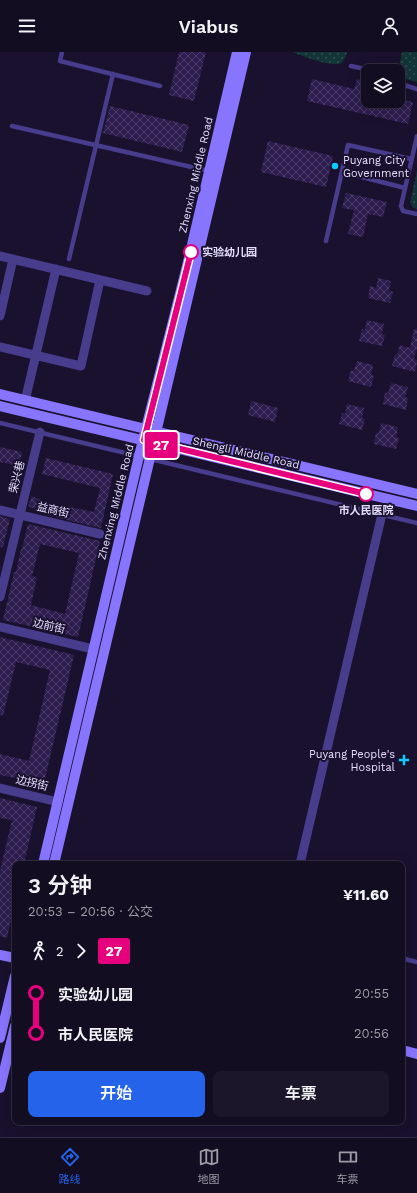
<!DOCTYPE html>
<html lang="zh">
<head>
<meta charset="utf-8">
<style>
	:root { --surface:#130d22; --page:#1c162a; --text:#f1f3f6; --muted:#9d9ca5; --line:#322d40; --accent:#2563eb }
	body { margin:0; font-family:"Work Sans","Noto Sans SC",sans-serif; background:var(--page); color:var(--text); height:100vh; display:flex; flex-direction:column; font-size:15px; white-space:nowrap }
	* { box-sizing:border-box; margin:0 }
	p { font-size:13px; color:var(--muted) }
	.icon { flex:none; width:22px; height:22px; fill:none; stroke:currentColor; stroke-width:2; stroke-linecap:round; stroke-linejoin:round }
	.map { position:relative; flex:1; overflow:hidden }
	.panel { position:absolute; left:12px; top:809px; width:393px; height:264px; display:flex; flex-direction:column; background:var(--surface); border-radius:8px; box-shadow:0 4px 16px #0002,0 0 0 1px var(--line) }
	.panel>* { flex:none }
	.badge { padding:0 8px; border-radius:3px; font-size:14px; line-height:26px }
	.controls { position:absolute; left:361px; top:12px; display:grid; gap:8px }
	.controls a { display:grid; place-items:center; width:44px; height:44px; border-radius:8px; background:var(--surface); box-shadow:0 4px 16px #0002,0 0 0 1px var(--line); font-size:20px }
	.map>.badge { position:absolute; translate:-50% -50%; box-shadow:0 0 0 2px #fff }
	.legs { display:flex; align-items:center; gap:6px; height:44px; padding:0 16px; font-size:13px }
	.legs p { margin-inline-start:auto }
	.headline { display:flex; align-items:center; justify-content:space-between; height:68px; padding:0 16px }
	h1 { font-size:22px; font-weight:600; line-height:30px }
	.primary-button { display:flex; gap:8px; margin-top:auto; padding:8px 16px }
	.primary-button a { flex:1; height:46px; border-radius:8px; background:var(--accent); color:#fff; font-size:16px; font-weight:600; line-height:46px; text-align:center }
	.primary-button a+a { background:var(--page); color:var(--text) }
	ul { padding:0 16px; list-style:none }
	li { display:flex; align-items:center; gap:14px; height:40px; font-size:15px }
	li i { display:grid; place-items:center; width:6px; height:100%; margin:0 5px; background:currentColor }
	li i::after { content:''; width:10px; height:10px; margin:-5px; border:3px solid; border-radius:50%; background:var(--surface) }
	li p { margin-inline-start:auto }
	li:first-child i { background:linear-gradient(#0000 50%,currentColor 0) }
	li:last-child i { background:linear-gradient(currentColor 50%,#0000 0) }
	header { display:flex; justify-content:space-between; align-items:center; height:52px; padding:0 16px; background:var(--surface); font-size:18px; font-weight:600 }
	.menu { display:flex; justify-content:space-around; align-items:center; height:56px; border-top:1px solid var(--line); background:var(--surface); font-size:11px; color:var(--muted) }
	.menu a { display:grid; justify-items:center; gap:2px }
	.menu .selected { color:var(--accent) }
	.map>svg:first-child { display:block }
	.grass { fill:url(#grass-dots) }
	.building { fill:url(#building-cross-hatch); fill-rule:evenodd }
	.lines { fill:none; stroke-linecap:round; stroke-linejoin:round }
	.lane { stroke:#483c8d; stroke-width:4.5 }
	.street { stroke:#483c8d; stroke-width:9 }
	.secondary { stroke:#8875ff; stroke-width:10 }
	.line-1-casing { stroke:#fff; stroke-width:9 }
	.line-1 { stroke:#e6007e; stroke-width:6 }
	.poi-dot { fill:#0acaff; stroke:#19112d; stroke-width:1.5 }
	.stop-1-dot { fill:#fff; stroke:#e6007e; stroke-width:2 }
	.labels { text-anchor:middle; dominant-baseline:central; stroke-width:4; stroke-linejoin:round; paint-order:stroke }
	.poi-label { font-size:11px; fill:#e5deff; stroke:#19112d; text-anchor:start }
	.street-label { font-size:11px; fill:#e5deff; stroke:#19112d }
	.stop-label { font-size:11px; font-weight:bold; fill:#e5deff; stroke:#19112d; text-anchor:start }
</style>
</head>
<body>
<header><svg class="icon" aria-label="menu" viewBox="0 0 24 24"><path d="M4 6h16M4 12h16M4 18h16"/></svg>Viabus<svg class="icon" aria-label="person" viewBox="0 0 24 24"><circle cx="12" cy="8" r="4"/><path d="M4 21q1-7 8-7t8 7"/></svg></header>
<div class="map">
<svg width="417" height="1085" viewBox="0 0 417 1085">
	<defs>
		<pattern id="grass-dots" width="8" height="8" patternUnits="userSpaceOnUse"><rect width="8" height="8" fill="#143538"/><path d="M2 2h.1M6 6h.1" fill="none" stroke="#365256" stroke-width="1.8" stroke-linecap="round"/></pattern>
		<pattern id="building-cross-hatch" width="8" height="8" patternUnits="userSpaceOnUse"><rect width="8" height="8" fill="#2d1d4f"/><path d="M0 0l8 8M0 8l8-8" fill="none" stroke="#4b3d69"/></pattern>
	</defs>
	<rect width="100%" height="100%" fill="#19112d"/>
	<path class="grass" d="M293,0H347C346,4 345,8 341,11C333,16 301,4 293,0Z
		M402,0H417V30L402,26L398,21Z
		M417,119V157L413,156L410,150Z"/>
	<path class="building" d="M179,0H206L194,49L169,43Z
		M312,27L354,37L357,27L368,30V49H398V47L413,50L408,72L307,49Z
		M110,54L189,73L182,100L103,81Z
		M268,89L333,104L326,135L261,120Z
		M346,141L387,150L383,165L368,162L363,185L348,182L354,158L342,156Z
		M378,226L391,229L389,239L393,240L390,251L368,246L370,234L376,236Z
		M367,268L384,272L382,282L385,283L382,294L359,289L362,277L365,278Z
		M414,277H417V295L414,307L417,308V310L415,320L392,314L395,302L397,303L400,293L410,296Z
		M357,309L373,313L371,323L374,324L371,335L348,329L351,318L354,319Z
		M391,331L408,335L405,345L408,346L406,358L383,352L385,340L388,341Z
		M251,349L278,356L275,370L248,363Z
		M347,352L364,356L362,366L365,367L362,378L339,372L342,361L345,362Z
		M381,371L398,375L396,385L399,386L396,397L374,392L376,380L379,381Z
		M0,395L22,400L19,414L0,410Z
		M46,406L113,422L101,476L50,464L28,454L32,444L69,460L70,455L94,460L100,436L42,422Z
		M0,464L10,467L3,495H0Z
		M28,472L100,489L78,585L3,568L14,520H16L21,497H22ZM40,492L79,501L65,562L31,553L37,525L32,524Z
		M0,585L74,603L43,735L24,731L25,728L0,723V702L29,709L50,618L16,610L3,664L0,663Z
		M0,746L37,755L24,812H15V850L7,886L0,884V819L12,768L0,766Z"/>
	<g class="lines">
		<path class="lane" d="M62,0L60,9L160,34
			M351,14L374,19
			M398,31L417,37
			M12,74L209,119
			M417,84L401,154L403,159L417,162
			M342,120L405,136
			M326,189L348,93L411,107
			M69,207L113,22
			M0,371L417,471
			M405,907L417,910"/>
		<path class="street" d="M0,204L147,239
			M0,264L13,207
			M0,295L81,314L100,228
			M25,349L56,217
			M0,458L100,482
			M0,545L40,380
			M0,575L93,597
			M0,736L58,750
			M300,812L382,462"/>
		<path class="secondary" d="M0,342L417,442
			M0,354L417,454
			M43,812L139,404L187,214L237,0
			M54,812L246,0
			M0,903L15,906
			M0,986L15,924
			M402,998L417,1002
			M0,1036L15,974"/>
	</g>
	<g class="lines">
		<g class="line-1-casing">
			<path id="line-1" d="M191,200L144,388L366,442"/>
		</g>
		<use href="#line-1" class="line-1"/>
	</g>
	<g class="poi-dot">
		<circle cx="335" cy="114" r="4"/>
		<path d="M402 702h4v4h4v4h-4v4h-4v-4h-4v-4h4z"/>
	</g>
	<g class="stop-1-dot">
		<circle cx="191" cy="200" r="7"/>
		<circle cx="366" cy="442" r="7"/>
	</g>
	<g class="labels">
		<g class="poi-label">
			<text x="343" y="108">Puyang City<tspan x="343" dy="13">Government</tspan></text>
			<text x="395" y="702" text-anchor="end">Puyang People's<tspan x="395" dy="13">Hospital</tspan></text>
		</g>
		<g class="street-label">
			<text transform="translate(196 123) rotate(-77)">Zhenxing Middle Road</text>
			<text transform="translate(246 401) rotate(13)">Shengli Middle Road</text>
			<text transform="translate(17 425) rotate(-76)">荣兴巷</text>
			<text transform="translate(116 450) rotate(-76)">Zhenxing Middle Road</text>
			<text transform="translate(53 458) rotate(13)">益商街</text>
			<text transform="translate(49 574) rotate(13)">边前街</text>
			<text transform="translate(32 731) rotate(13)">边拐街</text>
		</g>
		<g class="stop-label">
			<text x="202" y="200">实验幼儿园</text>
			<text x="366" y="458" text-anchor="middle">市人民医院</text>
		</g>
	</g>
</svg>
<div class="controls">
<a><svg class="icon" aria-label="layers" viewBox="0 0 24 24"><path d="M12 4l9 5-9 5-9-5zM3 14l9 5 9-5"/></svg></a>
</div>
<b class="badge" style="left:161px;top:393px;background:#e6007e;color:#fff">27</b>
<section class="panel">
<div class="headline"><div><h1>3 分钟</h1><p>20:53 – 20:56 · 公交</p></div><b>¥11.60</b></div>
<div class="legs"><svg class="icon" aria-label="walk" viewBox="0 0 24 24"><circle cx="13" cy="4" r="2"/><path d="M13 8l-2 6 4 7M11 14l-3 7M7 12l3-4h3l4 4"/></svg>2<svg class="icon" aria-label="forward" viewBox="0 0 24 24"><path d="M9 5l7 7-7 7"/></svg><b class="badge" style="background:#e6007e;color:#fff">27</b></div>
<ul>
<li><i style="color:#e6007e"></i><b>实验幼儿园</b><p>20:55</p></li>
<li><i style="color:#e6007e"></i><b>市人民医院</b><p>20:56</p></li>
</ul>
<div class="primary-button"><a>开始</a><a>车票</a></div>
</section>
</div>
<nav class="menu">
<a class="selected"><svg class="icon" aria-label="directions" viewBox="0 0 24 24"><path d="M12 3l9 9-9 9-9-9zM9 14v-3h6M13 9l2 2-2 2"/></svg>路线</a>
<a><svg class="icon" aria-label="map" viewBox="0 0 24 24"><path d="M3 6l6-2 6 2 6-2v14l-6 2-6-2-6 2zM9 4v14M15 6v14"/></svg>地图</a>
<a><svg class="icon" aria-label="tickets" viewBox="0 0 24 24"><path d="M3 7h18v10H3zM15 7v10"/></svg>车票</a>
</nav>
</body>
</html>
